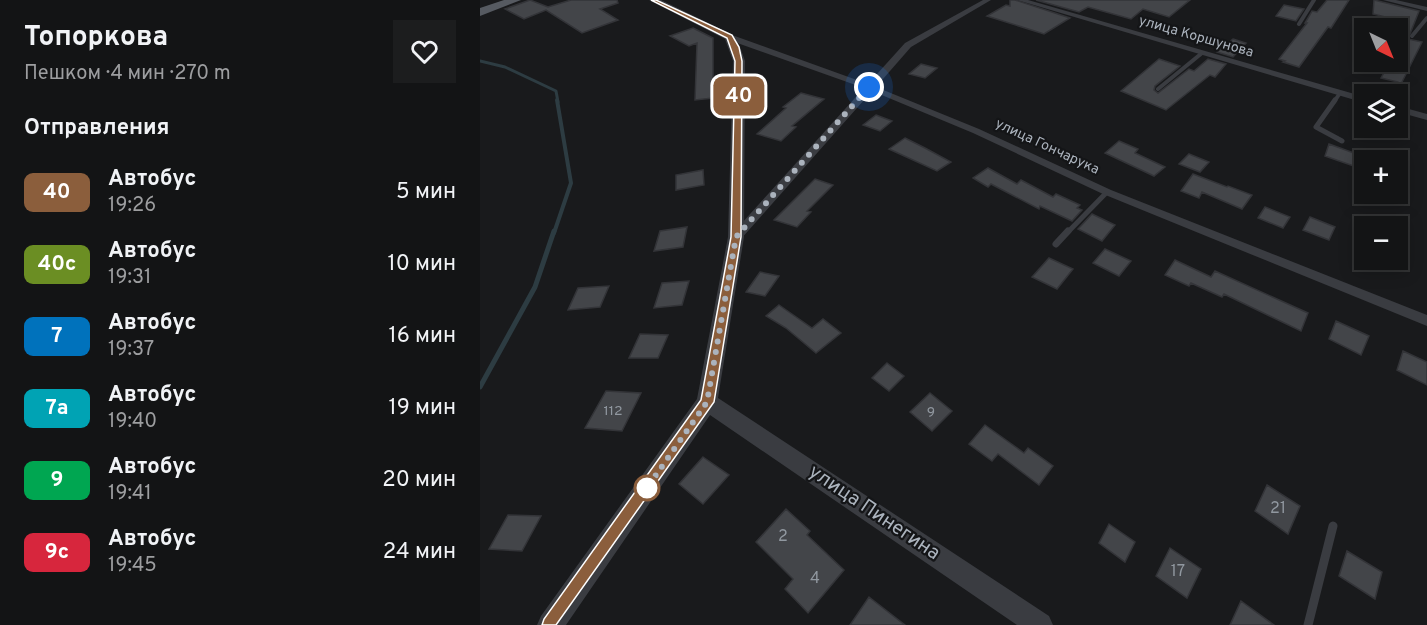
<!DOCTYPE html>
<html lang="ru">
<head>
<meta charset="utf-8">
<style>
	:root { --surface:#131415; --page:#1c1d1e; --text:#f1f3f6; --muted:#9d9ea0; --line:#323334 }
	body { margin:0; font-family:Overpass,sans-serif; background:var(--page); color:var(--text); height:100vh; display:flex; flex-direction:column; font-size:22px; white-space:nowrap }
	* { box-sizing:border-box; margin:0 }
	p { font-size:20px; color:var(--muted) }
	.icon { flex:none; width:33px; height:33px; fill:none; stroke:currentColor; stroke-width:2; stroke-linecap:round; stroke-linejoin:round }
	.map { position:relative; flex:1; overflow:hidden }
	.details { display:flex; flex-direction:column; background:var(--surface); width:480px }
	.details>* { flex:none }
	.badge { padding:0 12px; border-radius:9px; font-size:21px; line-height:39px }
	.needle { width:39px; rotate:137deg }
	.buttons { position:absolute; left:874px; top:18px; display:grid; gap:12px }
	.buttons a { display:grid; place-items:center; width:54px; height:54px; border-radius:0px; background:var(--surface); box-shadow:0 3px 15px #0003,0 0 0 2px var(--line); font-size:30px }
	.you { position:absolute; width:30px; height:30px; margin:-15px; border:4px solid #fff; border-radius:50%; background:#1a73e8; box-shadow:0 0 0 9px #1a73e833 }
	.map>.badge { position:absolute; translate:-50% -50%; box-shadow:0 0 0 3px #fff }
	h2 { padding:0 24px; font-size:22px; line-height:54px }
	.round { display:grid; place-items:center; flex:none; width:63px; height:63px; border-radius:0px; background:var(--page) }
	.headline { display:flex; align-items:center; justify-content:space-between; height:102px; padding:0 24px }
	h1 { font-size:28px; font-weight:700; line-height:45px }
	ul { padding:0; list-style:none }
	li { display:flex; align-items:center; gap:18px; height:72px; padding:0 24px }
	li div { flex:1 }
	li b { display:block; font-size:22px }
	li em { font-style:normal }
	li .badge { min-width:66px; font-weight:700; text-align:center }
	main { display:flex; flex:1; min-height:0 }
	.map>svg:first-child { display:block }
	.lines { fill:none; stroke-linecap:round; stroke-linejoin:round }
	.stream-far2 { stroke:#2d3c42; stroke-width:3 }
	.stream-far1 { stroke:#2d3c42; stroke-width:4 }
	.stream { stroke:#2d3c42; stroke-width:5 }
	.building { fill:#434549; stroke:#333438; stroke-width:1.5 }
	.service-far3 { stroke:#3a3c41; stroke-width:4 }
	.service-far2 { stroke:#3a3c41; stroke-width:5 }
	.service-far1 { stroke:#3a3c41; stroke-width:7 }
	.service { stroke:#3a3c41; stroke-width:9 }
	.minor { fill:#3a3c41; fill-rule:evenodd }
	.tertiary { fill:#3a3c41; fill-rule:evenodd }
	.primary { fill:#565a61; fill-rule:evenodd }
	.line { fill:#8b5e3c; stroke:#fff; stroke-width:1.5 }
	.walk { stroke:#abb3bd; stroke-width:6; stroke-dasharray:0 10.8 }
	.stop-dot { fill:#fff; stroke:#8b5e3c; stroke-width:3 }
	.labels { text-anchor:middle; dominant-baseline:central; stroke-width:4.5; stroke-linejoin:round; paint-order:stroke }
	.far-street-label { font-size:14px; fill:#abb3bd; stroke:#141517 }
	.number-label { font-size:14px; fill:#9198a0 }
	.near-number-label { font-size:16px; fill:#9198a0 }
	.near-street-label { font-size:20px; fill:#abb3bd; stroke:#141517 }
</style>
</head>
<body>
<main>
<section class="details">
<div class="headline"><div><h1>Топоркова</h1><p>Пешком · 4 мин · 270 m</p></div><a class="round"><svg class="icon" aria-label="heart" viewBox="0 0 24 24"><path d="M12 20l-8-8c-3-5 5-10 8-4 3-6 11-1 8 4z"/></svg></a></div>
<h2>Отправления</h2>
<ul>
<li><span class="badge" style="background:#8b5e3c;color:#fff">40</span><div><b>Автобус</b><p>19:26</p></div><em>5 мин</em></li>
<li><span class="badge" style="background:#6b8e23;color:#fff">40с</span><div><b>Автобус</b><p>19:31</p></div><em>10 мин</em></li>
<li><span class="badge" style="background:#0072bc;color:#fff">7</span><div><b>Автобус</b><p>19:37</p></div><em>16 мин</em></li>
<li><span class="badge" style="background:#00a3b4;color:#fff">7а</span><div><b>Автобус</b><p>19:40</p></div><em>19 мин</em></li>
<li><span class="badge" style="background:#00a651;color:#fff">9</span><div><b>Автобус</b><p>19:41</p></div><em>20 мин</em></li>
<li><span class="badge" style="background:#d7263d;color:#fff">9с</span><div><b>Автобус</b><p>19:45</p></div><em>24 мин</em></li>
</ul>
</section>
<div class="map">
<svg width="947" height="625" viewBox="0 0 947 625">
	<rect width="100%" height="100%" fill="#191a1c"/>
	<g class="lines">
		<path class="stream-far2" d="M0,61L25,67L76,91L78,102"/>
		<path class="stream-far1" d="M74,233L91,183L77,100"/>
		<path class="stream" d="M0,387L55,287L74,231"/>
	</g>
	<path class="building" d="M50,0L68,7L91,0H137L138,3L120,9L138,20L102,33L66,10L44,19L25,9Z
		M530,0H535L590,18L564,34L507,16L526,5L530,6Z
		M556,0H710L689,17L663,9L651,19L608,7L599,12Z
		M847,0H869L851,28L848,27L819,67L803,62L805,61L799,59L827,23H825L832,11L837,12Z
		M894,0L939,11L928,39L942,42L918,90V82L901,78L910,62H918V20L893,14Z
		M804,5L824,9L816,21L796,16Z
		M213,28L233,38V98L215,100L217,43L209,46L190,36Z
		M753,39L766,43L753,57L737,52Z
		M679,59L700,66L675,86L674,90L678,93L709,69L714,71L728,59L746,64L735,77L730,75L686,110L641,91Z
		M441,64L457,68L445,78L429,74Z
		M321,93L344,99L312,126L316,127L301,141L277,134L306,108L303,107Z
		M396,115L412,121L400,131L383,125Z
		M425,138L445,148L471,162L457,171L409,149Z
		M639,141L658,149L655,153L685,167L674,176L625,153Z
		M849,144L885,157V170L845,156Z
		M709,154L729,162L720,172L699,164Z
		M508,168L537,184L541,180L573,197L576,194L600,205L597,208L602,210L592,221L560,206L559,209L511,184L508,187L493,178Z
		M223,170L224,185L196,190V175Z
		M713,174L747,187L748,186L772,195L762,209L722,192L719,198L701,191Z
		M335,179L353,185L327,211L331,212L317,227L294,220Z
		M785,207L810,217L803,228L778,218Z
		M612,214L635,225L622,241L598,229Z
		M830,217L855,227L849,240L823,230Z
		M207,227L203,247L174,251L180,231Z
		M625,249L651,261L639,276L613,263Z
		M569,258L593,269L577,289L552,277Z
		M695,260L731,277L735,271L828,313L821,331L744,294L742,297L711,283L709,286L685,275Z
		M280,272L299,276L285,296L266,292Z
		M209,281L202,305L174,308L182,283Z
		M129,286L120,307L88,310L98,288Z
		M299,305L332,328L343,319L361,333L336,353L306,328L286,316Z
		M856,321L889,336L881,355L849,339Z
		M160,334L188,335L178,358H149Z
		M923,351L947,362V385L917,370Z
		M407,363L424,376L409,391L392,378Z
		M126,391L161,393L142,431L105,428Z
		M450,393L472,411L452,431L430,412Z
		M505,425L544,453L548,448L573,466L559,485L518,454L512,461L489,444Z
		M223,457L249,475L223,504L199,484Z
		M787,485L820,506L808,534L775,511Z
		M306,509L330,531L327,535L364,570L328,613L305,589L313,579L276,542Z
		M28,515L61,516L42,551L9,549Z
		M629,524L655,542L645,562L619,543Z
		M690,548L721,569L707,598L676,576Z
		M867,551L902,572L895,599L859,576Z
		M389,597L425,625H370Z
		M761,601L794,625H750Z"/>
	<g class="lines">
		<path class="service-far3" d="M819,24L834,0
			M932,36L947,18
			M678,89L722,53
			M854,102L860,93"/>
		<path class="service-far2" d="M855,100L836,127L862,141
			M587,233L627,192"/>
		<path class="service-far1" d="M576,244L588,231"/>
		<path class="service" d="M828,625L853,526"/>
		<path class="minor" d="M503,0H511L431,47L396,87L499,129L631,190L947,315V326L623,194L493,133L392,91L260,240H252L250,237L252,234L384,88L246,39V35H252L388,84L425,43Z
			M537,0H548L885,97V103Z
			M903,0H916L947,7V11Z
			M918,106L947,114V120L918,112Z"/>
		<path class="tertiary" d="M169,0H181L253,35L260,47L265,61L264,237L238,398L569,616L573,625H537L230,415L86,625H57L61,616L217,399L248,237L253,61L245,39Z"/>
		<path class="primary" d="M24,0H41L0,16V8Z"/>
	</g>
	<path class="line" d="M171,0H176L252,35L259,47L262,61L261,237L234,402L76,625H62L64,619L221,400L251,237L255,61L247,38Z"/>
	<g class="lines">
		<path class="walk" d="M167,488L162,495L227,402L256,237L389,87"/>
	</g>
	<circle class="stop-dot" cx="167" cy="488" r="12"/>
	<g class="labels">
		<g class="far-street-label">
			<text transform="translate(716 37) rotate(16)">улица Коршунова</text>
			<text transform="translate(567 147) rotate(25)">улица Гончарука</text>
		</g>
		<g class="number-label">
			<text x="133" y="411">112</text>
			<text x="451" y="412">9</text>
		</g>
		<g class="near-number-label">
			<text x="798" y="509">21</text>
			<text x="303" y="537">2</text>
			<text x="698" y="572">17</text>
			<text x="335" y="579">4</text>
		</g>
		<g class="near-street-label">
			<text transform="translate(394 513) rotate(34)">улица Пинегина</text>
		</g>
	</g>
</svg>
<div class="buttons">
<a><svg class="needle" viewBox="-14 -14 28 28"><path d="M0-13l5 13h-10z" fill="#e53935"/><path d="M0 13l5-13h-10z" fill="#9d9ea0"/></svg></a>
<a><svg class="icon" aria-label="layers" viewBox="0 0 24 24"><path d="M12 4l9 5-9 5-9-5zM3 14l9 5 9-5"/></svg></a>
<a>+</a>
<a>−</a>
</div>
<div class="you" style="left:389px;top:87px"></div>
<b class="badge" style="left:259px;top:96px;background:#8b5e3c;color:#fff">40</b>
</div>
</main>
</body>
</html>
